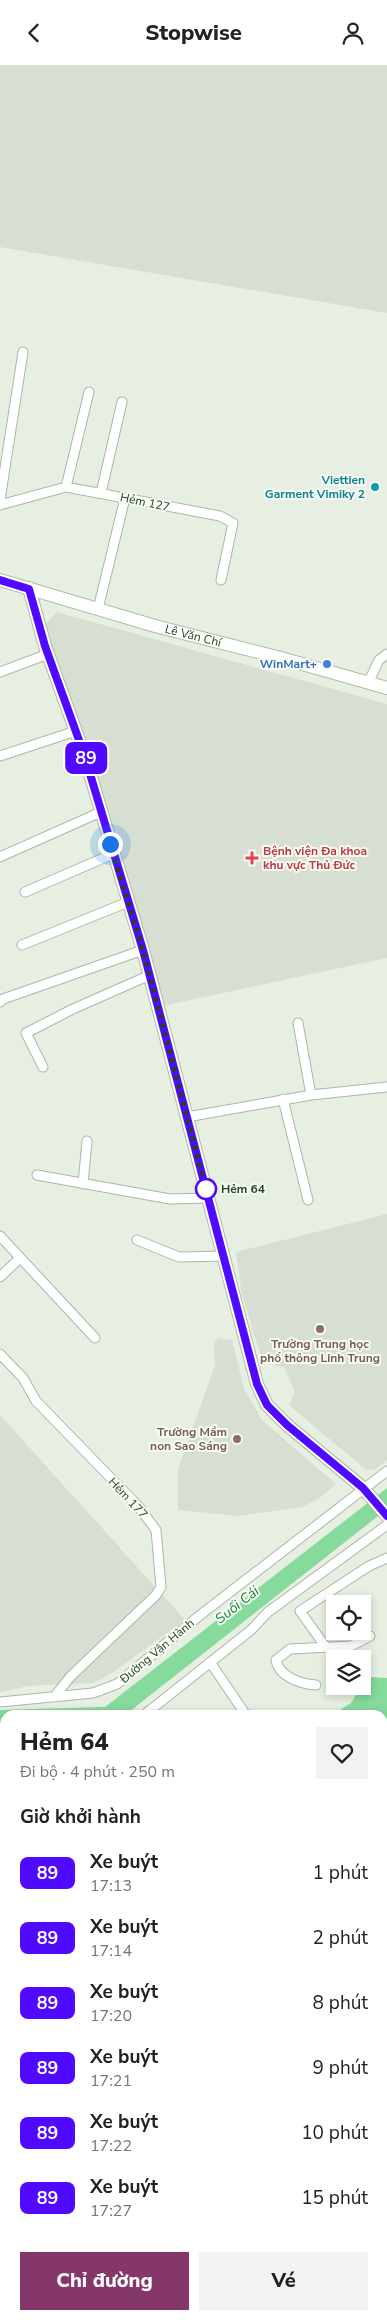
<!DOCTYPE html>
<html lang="vi">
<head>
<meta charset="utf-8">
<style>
	:root { --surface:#fff; --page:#f2f2f2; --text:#222; --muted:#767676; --accent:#85376a }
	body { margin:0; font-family:"Nunito Sans",sans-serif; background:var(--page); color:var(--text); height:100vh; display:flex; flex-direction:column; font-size:19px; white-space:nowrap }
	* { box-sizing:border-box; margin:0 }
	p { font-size:16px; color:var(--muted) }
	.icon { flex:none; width:28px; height:28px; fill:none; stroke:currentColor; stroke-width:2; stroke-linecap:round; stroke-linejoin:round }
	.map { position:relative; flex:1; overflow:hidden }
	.panel { position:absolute; left:0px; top:1645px; width:388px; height:610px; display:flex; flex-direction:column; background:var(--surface); border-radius:15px 15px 0 0; box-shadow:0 2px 8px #0003 }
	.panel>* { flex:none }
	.badge { padding:0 10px; border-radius:8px; font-size:18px; line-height:32px }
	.buttons { position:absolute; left:326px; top:1530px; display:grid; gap:10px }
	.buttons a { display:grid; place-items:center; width:45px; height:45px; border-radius:0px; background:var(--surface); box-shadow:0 2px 8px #0003; font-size:25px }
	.you { position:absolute; width:25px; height:25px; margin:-12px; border:4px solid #fff; border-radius:50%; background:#1a73e8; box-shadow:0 0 0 8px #1a73e833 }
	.map>.badge { position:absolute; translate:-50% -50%; box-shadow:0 0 0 2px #fff }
	h2 { padding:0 20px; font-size:19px; line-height:45px }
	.round { display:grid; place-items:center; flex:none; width:52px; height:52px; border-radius:0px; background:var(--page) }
	.summary { display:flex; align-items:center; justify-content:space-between; height:85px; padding:0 20px }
	h1 { font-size:24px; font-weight:800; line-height:38px }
	.action { display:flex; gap:10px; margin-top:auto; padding:10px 20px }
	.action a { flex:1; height:58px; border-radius:0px; background:var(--accent); color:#fff; font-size:20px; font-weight:800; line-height:58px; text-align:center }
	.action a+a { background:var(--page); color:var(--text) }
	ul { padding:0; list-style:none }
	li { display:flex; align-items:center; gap:15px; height:65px; padding:0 20px }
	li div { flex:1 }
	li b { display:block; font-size:19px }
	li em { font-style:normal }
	li .badge { min-width:55px; font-weight:700; text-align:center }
	header { display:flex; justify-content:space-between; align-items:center; height:65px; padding:0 20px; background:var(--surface); font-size:22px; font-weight:800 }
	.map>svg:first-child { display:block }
	.built { fill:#d6dfd1 }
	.water { fill:#85da9c }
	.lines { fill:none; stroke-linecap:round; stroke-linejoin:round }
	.street-casing { stroke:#a9b8a5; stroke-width:11 }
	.secondary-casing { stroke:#aabfa3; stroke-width:14 }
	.highway-casing { stroke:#c2cac1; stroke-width:17 }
	.street { stroke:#fff; stroke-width:9 }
	.secondary { stroke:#fff; stroke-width:12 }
	.highway { stroke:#2f7328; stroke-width:15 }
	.rail { stroke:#617e5b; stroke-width:3; stroke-dasharray:10 5; stroke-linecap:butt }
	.line-casing { stroke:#fff; stroke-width:11 }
	.line { stroke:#4f0aff; stroke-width:8 }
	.walk { stroke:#264320; stroke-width:5; stroke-dasharray:0 9 }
	.culture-dot { fill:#0f9aa8; stroke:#f7fbf5; stroke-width:2 }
	.shop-dot { fill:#3f7fe0; stroke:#f7fbf5; stroke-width:2 }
	.health-dot { fill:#e0444e; stroke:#f7fbf5; stroke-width:2 }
	.stop-dot { fill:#fff; stroke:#4f0aff; stroke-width:2.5 }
	.education-dot { fill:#8d6e63; stroke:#f7fbf5; stroke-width:2 }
	.labels { text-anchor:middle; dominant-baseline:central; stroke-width:4; stroke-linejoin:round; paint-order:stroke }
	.culture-label { font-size:12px; font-weight:bold; fill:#0d838f; stroke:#f7fbf5; text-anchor:end }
	.street-label { font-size:12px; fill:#264320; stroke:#f7fbf5 }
	.shop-label { font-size:12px; font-weight:bold; fill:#366cbe; stroke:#f7fbf5; text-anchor:end }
	.health-label { font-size:12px; font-weight:bold; fill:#be3a42; stroke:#f7fbf5; text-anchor:start }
	.stop-label { font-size:12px; font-weight:bold; fill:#264320; stroke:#f7fbf5; text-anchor:start }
	.education-label { font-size:12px; font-weight:bold; fill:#785e54; stroke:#f7fbf5 }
	.water-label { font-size:14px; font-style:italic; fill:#128230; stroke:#f7fbf5 }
</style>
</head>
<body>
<header><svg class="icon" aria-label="back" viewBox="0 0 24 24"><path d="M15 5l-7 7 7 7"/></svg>Stopwise<svg class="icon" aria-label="person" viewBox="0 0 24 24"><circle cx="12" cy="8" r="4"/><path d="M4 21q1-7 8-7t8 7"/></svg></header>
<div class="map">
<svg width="387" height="2255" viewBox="0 0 387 2255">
	<rect width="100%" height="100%" fill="#e7efe3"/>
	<path class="built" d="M0,0H387V248L0,182Z
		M57,547L387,639V893L162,941L44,561Z
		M387,1149V1395L374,1405L365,1404L289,1340L295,1327L284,1302L263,1298L242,1230L236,1187Z
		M218,1273L232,1275L244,1324L262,1355L336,1419L321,1432L302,1442L238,1451L178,1445V1404L215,1300L214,1279Z
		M0,1350L185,1555L115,1606L93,1618L28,1621L0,1627Z
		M0,2160L5,2165V2250H87L92,2255H0Z"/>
	<path class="water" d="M387,1423V1444L125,1650H5V1663L0,1664V1645L105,1642Z
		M372,1612L387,1613V1772L383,1773L382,1650H332L351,1638L366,1614Z"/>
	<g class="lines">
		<g class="street-casing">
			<path id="street" d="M66,422L89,327
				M101,428L122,337
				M0,435L23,287
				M0,440L66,422L220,451L233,458L221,515
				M98,544L125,433
				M0,607L48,589
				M368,618L379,595L387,589
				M0,691L76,666
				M0,792L101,747
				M25,827L113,789
				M22,880L128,837
				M0,937L3,934L143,885
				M298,958L311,1030
				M43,1002L26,968L73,944L150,910
				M283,1034L308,1135
				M187,1052L311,1030L387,1022
				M37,1110L170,1134L208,1133
				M83,1119L87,1076
				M0,1171L95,1273
				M137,1175L179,1192L224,1191
				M0,1212L20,1193
				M0,1289L23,1313L36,1336L139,1442L156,1465L161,1522L156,1530L71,1611L54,1632
				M325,1581L300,1546L369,1501L387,1493
				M210,1597L246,1650
				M316,1620C301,1619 279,1612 276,1595L290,1584L351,1581L370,1571
				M0,1637L93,1628L117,1619L199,1551L387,1406
				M144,1650L251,1565L268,1547L387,1460
				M0,1676H5
				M0,1846L5,1839
				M382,1985L387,1983
				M382,2051L387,2049"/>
		</g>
		<g class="secondary-casing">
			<g id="secondary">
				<path id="s1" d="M0,515L155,561L281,593L387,623"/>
				<path d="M29,523L45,581L84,689L143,885L257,1319L267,1340L287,1360L363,1423L387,1451"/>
				<path d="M382,1839L387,1838"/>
				<path d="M0,1958L5,1964"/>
				<path d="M0,2146L5,2151"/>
				<path d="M100,2250L105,2255"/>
				<path d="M282,2250L287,2255"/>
			</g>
		</g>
		<g class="highway-casing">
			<path id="highway" d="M0,2045L5,2050
				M0,2080L5,2085
				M0,2103L5,2108
				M138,2250L143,2255
				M160,2250L165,2255
				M196,2250L201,2255"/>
		</g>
		<use href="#street" class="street"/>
		<use href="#secondary" class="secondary"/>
		<use href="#highway" class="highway"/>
		<path class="rail" d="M0,1983L5,1989
			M0,1994L5,1999
			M252,2250L257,2255"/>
	</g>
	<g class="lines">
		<g class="line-casing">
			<path id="line" d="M0,515L29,524L45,581L84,689L143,885L257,1319L267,1340L287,1360L363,1423L387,1451"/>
		</g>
		<use href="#line" class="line"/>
		<path class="walk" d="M110,779L143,885L206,1124"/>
	</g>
	<circle class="culture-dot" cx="375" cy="422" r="5"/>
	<circle class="shop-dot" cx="327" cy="599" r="5"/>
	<path class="health-dot" d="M249.5 785.5h5v5h5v5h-5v5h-5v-5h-5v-5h5z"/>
	<circle class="stop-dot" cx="206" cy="1124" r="10"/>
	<g class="education-dot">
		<circle cx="320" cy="1264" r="5"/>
		<circle cx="237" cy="1374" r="5"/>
	</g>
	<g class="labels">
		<g class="culture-label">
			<text x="365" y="415">Viettien<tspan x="365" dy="14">Garment Vimiky 2</tspan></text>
		</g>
		<g class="street-label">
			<text transform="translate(145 437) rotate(12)">Hẻm 127</text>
			<text stroke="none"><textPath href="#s1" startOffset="201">Lê Văn Chí</textPath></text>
			<text transform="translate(128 1433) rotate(47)">Hẻm 177</text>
			<text transform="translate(157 1586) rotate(-40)">Đường Vận Hành</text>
		</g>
		<g class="shop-label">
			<text x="317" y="599">WinMart+</text>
		</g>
		<g class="health-label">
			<text x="263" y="786">Bệnh viện Đa khoa<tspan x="263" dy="14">khu vực Thủ Đức</tspan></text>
		</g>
		<g class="stop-label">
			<text x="221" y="1124">Hẻm 64</text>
		</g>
		<g class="education-label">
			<text x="320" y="1279">Trường Trung học<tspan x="320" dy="14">phổ thông Linh Trung</tspan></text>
			<text x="227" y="1367" text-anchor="end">Trường Mầm<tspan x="227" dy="14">non Sao Sáng</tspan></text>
		</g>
		<g class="water-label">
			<text transform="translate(237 1540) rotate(-38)">Suối Cái</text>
		</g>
	</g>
</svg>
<div class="buttons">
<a><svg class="icon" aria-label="locate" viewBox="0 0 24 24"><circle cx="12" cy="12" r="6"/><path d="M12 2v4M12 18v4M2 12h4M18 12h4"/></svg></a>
<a><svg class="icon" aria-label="layers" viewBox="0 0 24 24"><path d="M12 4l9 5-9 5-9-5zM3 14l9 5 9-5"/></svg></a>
</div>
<div class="you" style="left:110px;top:779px"></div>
<b class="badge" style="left:86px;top:693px;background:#4f0aff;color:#fff">89</b>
<section class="panel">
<div class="summary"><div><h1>Hẻm 64</h1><p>Đi bộ · 4 phút · 250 m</p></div><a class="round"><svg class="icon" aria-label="heart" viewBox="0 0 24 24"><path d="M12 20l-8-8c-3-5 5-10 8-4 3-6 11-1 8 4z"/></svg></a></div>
<h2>Giờ khởi hành</h2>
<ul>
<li><span class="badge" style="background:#4f0aff;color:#fff">89</span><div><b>Xe buýt</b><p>17:13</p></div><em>1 phút</em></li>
<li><span class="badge" style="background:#4f0aff;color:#fff">89</span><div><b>Xe buýt</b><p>17:14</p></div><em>2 phút</em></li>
<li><span class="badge" style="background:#4f0aff;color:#fff">89</span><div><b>Xe buýt</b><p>17:20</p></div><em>8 phút</em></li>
<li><span class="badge" style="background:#4f0aff;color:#fff">89</span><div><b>Xe buýt</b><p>17:21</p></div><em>9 phút</em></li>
<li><span class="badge" style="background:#4f0aff;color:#fff">89</span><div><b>Xe buýt</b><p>17:22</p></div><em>10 phút</em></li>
<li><span class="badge" style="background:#4f0aff;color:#fff">89</span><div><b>Xe buýt</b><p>17:27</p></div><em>15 phút</em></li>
</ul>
<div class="action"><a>Chỉ đường</a><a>Vé</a></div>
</section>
</div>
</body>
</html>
